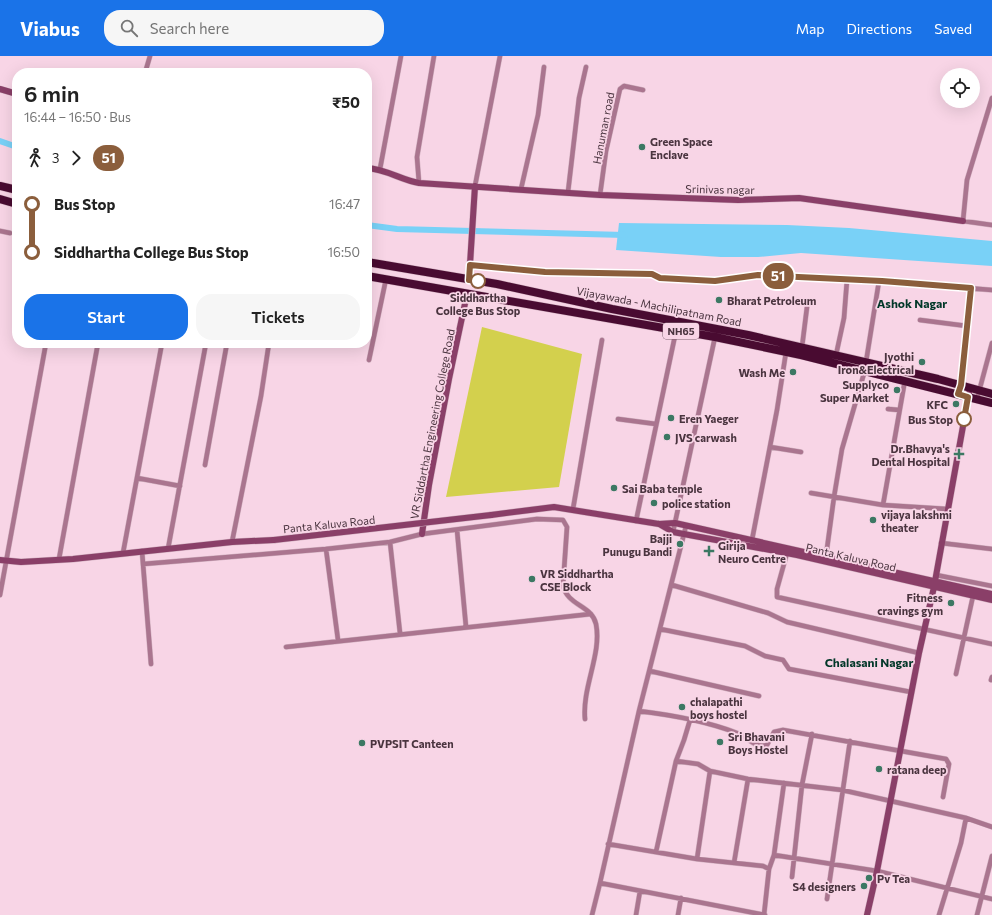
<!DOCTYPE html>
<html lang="en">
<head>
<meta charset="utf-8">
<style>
	:root { --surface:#fff; --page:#f6f6f6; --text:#222; --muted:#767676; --accent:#1a73e8 }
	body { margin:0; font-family:Commissioner,sans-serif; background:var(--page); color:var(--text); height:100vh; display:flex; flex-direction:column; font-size:15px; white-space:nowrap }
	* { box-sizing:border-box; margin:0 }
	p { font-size:13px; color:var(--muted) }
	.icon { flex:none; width:22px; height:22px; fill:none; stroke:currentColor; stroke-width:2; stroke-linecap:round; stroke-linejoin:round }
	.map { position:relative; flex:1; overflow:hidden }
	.sheet { position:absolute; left:12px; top:12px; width:360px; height:280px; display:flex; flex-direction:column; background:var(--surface); border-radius:16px; box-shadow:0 4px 16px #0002 }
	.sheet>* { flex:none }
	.badge { padding:0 8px; border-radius:13px; font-size:14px; line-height:26px }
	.fabs { position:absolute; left:940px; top:12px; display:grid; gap:8px }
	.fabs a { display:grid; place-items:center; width:40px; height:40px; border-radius:50%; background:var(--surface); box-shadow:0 4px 16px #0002; font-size:20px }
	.map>.badge { position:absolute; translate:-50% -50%; box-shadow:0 0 0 2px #fff }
	.legs { display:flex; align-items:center; gap:6px; height:44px; padding:0 12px; font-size:13px }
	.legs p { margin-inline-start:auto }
	.summary { display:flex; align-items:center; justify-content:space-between; height:68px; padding:0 12px }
	h1 { font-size:22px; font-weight:600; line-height:30px }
	.action { display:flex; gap:8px; margin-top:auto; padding:8px 12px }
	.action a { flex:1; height:46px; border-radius:16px; background:var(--accent); color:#fff; font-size:16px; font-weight:600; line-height:46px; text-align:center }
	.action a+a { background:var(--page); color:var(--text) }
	ul { padding:0 12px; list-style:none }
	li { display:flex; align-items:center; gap:14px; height:48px; font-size:15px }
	li i { display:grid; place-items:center; width:6px; height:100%; margin:0 5px; background:currentColor }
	li i::after { content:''; width:10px; height:10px; margin:-5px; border:3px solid; border-radius:50%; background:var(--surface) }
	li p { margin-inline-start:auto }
	li:first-child i { background:linear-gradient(#0000 50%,currentColor 0) }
	li:last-child i { background:linear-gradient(currentColor 50%,#0000 0) }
	header { display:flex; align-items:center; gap:24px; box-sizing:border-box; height:56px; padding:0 20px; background:var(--accent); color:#fff }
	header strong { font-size:19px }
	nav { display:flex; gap:22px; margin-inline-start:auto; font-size:14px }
	.search { width:280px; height:36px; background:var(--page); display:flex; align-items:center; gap:10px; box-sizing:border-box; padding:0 14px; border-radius:16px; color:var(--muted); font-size:15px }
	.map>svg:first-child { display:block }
	.green { fill:#d3d04d }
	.water { fill:#79d1f7 }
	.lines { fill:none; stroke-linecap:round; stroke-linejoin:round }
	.canal { stroke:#79d1f7; stroke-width:6 }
	.street-casing { stroke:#d2b2c1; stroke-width:5.5 }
	.secondary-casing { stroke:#d2b2c1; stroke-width:7 }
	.highway-casing { stroke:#d2b2c1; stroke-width:9 }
	.street { stroke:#aa758f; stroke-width:4.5 }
	.secondary { stroke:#8a3f68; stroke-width:6 }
	.highway { stroke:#490b31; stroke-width:8 }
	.secondary-bridge-casing { stroke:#d2b2c1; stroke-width:7; stroke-linecap:butt }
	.secondary-bridge { stroke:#8a3f68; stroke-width:6 }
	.line-1-casing { stroke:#fff; stroke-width:9 }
	.line-1 { stroke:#8b5e3c; stroke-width:6 }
	.poi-dot { fill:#3c7863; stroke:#f8d5e6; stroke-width:1.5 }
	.stop-1-dot { fill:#fff; stroke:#8b5e3c; stroke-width:2 }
	.labels { text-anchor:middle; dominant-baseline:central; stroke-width:3.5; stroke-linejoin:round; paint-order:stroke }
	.shield { fill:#f8d5e6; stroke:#7e6471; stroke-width:1 }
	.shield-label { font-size:10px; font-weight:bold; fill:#4a343f }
	.street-label { font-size:11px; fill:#4a343f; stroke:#f8d5e6 }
	.poi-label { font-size:11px; font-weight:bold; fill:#4a343f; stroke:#f8d5e6; text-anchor:start }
	.stop-label { font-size:11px; font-weight:bold; fill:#4a343f; stroke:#f8d5e6 }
	.neighbourhood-label { font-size:12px; font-weight:bold; fill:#013728; stroke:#f8d5e6 }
</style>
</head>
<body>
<header>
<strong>Viabus</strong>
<div class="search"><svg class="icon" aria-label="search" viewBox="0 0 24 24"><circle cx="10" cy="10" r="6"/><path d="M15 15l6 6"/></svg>Search here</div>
<nav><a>Map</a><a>Directions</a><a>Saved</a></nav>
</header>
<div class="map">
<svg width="992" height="859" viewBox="0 0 992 859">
	<rect width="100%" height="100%" fill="#f8d5e6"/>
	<path class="green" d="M482,271L582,298L559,431L446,441Z"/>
	<path class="water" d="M619,167L787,169L849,172L992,185V210L801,197L758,201H721L616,194Z"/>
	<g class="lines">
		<path class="canal" d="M0,85L17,91
			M367,169L397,173L625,179"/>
		<g class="street-casing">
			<path id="street" d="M145,17L150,0
				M992,42L967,124L963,165L992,169
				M380,113L401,0
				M419,127L417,101L434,0
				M475,130L500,0
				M521,133L538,59L544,11
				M568,136L579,42L586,11
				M600,139L606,95L620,33L624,30L643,34
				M0,175L10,177
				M470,209L545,216L652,218L660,222L715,225L758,219L882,225L992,234
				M920,264L967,270
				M802,291L807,251
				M836,299L844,262L847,224
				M369,304L386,223
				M866,306L879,225
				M958,339L961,329L971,232
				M977,343L992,287
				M888,353L899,354
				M618,363L656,368
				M770,391L801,396
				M205,409L227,287
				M137,422L180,430
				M811,437L883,449L947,453
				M883,449L905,324
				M573,453L602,284
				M636,465L676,275
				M686,470L639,655L600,827L765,859
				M457,474L466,571
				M673,476L715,281
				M752,484L777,354L786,296
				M232,486L261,340L269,287
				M390,486L400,577
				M941,487L992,493
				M168,493L206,287
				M326,493L338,584
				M142,495L151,608
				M123,497L162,287
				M787,497L777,533V541L992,588
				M826,500L834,441L842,393L865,314
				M59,503L98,287
				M143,508L326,493L390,486L422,478L537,463L563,464L567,471L563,529C567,550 592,549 596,568C602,598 582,631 585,663
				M936,519L992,530
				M672,529L768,557L787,566L919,597
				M0,539L46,287
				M660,573L745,590L765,600L783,604L789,613L911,636
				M286,591L591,558
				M650,615L759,640
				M956,618L973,540
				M991,624L992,621
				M639,655C672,659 706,665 737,677C748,681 755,693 767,689L774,676L783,674L946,703L949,708L943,741
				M676,705L698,708L710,715L697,803
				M710,715L748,723L842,734L966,762L992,771
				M608,788L697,803L763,810L769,813
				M656,796L676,705L684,684L690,664
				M774,799L784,727
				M734,807L748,723
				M792,821L802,729L812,678
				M827,843L850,685
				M592,859L600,827
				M636,859L640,835
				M678,859L681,842
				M764,859L769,813L774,799L877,815L992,843
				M939,859L961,787L966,762
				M977,859L992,800"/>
		</g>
		<g class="secondary-casing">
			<path id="secondary" d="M0,33L17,38
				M367,112C386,113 401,124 419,127L600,139L738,144L799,142L963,165
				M469,224L475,130
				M491,459L554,451L659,468L675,467L992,538
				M659,468L673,476L797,499L992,544
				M422,478L429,429L449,323L467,238
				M0,504L21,506L73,503L232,486L274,484
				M867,859L877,815L919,597L934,531L969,337"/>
		</g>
		<g class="highway-casing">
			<path id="highway" d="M0,130L17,134
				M0,143L17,148
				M367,206L497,228L612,253L748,279L938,323L992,338
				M367,220L715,281L801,299L992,347"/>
		</g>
		<use href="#street" class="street"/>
		<use href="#secondary" class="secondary"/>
		<use href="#highway" class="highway"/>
		<g class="secondary-bridge-casing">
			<path id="secondary-bridge" d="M274,484L491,459"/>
		</g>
		<use href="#secondary-bridge" class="secondary-bridge"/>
	</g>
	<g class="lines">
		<g class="line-1-casing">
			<path id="line-1" d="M478,225L469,224L470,209L545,216L652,218L660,222L715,225L758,219L882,225L971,232L961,329L958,338L968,341L964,363"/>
		</g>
		<use href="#line-1" class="line-1"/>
	</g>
	<g class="poi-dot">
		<circle cx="642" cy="91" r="4"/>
		<circle cx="719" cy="244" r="4"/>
		<circle cx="922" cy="306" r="4"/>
		<circle cx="793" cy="316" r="4"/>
		<circle cx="897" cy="334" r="4"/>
		<circle cx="956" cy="348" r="4"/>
		<circle cx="671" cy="362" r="4"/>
		<circle cx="667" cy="381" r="4"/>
		<path d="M957 392h4v4h4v4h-4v4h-4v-4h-4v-4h4z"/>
		<circle cx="614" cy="432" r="4"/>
		<circle cx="654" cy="447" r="4"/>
		<circle cx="873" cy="464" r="4"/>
		<circle cx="680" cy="488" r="4"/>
		<path d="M707 489h4v4h4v4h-4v4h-4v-4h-4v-4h4z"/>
		<circle cx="532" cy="523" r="4"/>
		<circle cx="951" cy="547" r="4"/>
		<circle cx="682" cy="651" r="4"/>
		<circle cx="720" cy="686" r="4"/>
		<circle cx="362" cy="687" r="4"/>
		<circle cx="879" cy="713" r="4"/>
		<circle cx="869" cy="822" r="4"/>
		<circle cx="864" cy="830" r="4"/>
	</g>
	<g class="stop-1-dot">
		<circle cx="478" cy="225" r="7"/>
		<circle cx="964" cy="363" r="7"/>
	</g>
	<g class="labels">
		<rect class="shield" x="663" y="267" width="36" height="16" rx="3"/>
		<g class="shield-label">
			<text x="681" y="275">NH65</text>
		</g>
		<g class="street-label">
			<text transform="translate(603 72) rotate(-79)">Hanuman road</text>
			<text transform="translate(720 133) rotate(1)">Srinivas nagar</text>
			<text transform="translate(659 250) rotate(11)">Vijayawada - Machilipatnam Road</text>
			<text transform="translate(432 368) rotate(-79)">VR Siddartha Engineering College Road</text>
			<text transform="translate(329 468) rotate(-6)">Panta Kaluva Road</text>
			<text transform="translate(851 501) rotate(13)">Panta Kaluva Road</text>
		</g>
		<g class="poi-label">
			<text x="650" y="85">Green Space<tspan x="650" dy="13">Enclave</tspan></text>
			<text x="727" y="244">Bharat Petroleum</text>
			<text x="914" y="300" text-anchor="end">Jyothi<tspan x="914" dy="13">Iron&amp;Electrical</tspan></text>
			<text x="785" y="316" text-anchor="end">Wash Me</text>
			<text x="889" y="328" text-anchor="end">Supplyco<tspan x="889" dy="13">Super Market</tspan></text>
			<text x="948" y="348" text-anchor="end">KFC</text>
			<text x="679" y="362">Eren Yaeger</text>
			<text x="675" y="381">JVS carwash</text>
			<text x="950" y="392" text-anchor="end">Dr.Bhavya's<tspan x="950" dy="13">Dental Hospital</tspan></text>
			<text x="622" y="432">Sai Baba temple</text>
			<text x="662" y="447">police station</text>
			<text x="881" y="458">vijaya lakshmi<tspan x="881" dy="13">theater</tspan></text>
			<text x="672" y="482" text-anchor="end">Bajji<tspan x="672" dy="13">Punugu Bandi</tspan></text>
			<text x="718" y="489">Girija<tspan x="718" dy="13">Neuro Centre</tspan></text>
			<text x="540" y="517">VR Siddhartha<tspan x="540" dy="13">CSE Block</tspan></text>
			<text x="943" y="541" text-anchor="end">Fitness<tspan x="943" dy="13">cravings gym</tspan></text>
			<text x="690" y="645">chalapathi<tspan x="690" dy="13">boys hostel</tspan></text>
			<text x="728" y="680">Sri Bhavani<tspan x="728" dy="13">Boys Hostel</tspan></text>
			<text x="370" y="687">PVPSIT Canteen</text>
			<text x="887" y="713">ratana deep</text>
			<text x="877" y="822">Pv Tea</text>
			<text x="856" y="830" text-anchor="end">S4 designers</text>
		</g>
		<g class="stop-label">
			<text x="478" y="241">Siddhartha<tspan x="478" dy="13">College Bus Stop</tspan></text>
			<text x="953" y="363" text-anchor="end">Bus Stop</text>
		</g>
		<g class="neighbourhood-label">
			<text x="912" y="247">Ashok Nagar</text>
			<text x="869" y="606">Chalasani Nagar</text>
		</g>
	</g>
</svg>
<div class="fabs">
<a><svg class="icon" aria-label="locate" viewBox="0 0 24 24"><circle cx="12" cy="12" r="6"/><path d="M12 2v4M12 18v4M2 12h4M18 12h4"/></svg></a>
</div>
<b class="badge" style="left:778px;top:220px;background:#8b5e3c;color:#fff">51</b>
<section class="sheet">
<div class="summary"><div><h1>6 min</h1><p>16:44 – 16:50 · Bus</p></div><b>₹50</b></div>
<div class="legs"><svg class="icon" aria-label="walk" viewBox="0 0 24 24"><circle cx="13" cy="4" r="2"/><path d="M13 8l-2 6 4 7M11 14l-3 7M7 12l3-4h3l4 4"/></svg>3<svg class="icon" aria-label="forward" viewBox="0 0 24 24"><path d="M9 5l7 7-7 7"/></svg><b class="badge" style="background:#8b5e3c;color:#fff">51</b></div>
<ul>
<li><i style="color:#8b5e3c"></i><b>Bus Stop</b><p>16:47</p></li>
<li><i style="color:#8b5e3c"></i><b>Siddhartha College Bus Stop</b><p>16:50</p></li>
</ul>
<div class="action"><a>Start</a><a>Tickets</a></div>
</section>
</div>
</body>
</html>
